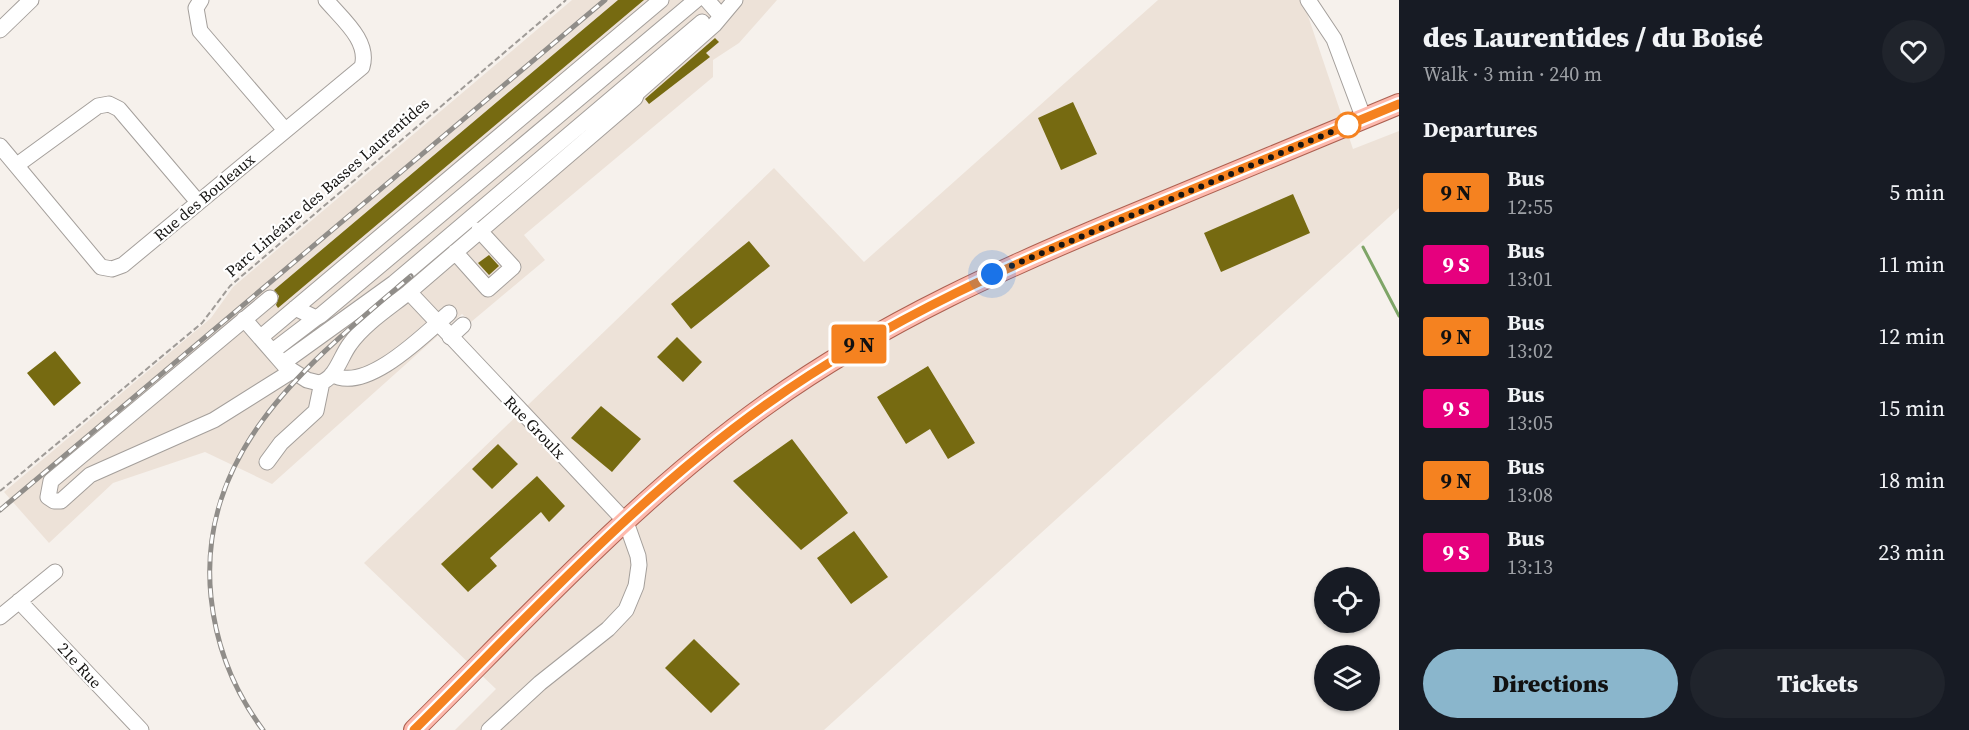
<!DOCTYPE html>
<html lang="en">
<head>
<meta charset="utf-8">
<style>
	:root { --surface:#171b24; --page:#20242c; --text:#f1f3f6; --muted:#9ea1a6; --accent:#8ab6cc }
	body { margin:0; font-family:"Source Serif 4",serif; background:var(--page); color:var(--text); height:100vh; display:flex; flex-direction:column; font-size:22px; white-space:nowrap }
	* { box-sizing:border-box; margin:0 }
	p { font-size:20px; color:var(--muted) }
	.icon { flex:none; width:33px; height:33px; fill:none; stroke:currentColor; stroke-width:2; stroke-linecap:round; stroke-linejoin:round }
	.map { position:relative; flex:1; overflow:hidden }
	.side { display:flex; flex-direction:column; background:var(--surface); width:570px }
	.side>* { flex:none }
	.badge { padding:0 12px; border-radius:4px; font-size:21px; line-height:39px }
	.buttons { position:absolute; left:1314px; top:567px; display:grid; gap:12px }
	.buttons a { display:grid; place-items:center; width:66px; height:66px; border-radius:50%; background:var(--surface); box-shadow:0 2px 4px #0004; font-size:30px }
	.you { position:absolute; width:30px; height:30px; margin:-15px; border:4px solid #fff; border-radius:50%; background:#1a73e8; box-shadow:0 0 0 9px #1a73e833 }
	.map>.badge { position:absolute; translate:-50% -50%; box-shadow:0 0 0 3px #fff }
	h2 { padding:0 24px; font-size:22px; line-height:54px }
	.round { display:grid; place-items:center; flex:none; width:63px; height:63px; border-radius:32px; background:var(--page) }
	.headline { display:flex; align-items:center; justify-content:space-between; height:102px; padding:0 24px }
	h1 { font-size:28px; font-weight:800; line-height:45px }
	.button { display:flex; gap:12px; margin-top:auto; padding:12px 24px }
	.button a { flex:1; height:69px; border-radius:36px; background:var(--accent); color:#111; font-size:24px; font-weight:800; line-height:69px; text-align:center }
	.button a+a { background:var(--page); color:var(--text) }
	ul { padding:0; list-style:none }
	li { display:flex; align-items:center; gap:18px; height:72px; padding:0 24px }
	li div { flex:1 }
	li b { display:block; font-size:22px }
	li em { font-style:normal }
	li .badge { min-width:66px; font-weight:700; text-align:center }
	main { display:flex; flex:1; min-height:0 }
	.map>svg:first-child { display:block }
	.built { fill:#ede2d8 }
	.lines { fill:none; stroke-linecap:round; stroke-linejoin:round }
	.stream { stroke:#7ea567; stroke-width:3 }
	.building { fill:#766a11 }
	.minor-casing { stroke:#a49f9b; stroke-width:17 }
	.major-casing { stroke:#ac6152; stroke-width:22 }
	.path { stroke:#9f9b97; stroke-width:2; stroke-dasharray:6 3; stroke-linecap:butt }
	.minor { stroke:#fff; stroke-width:15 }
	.major { stroke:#feb9ac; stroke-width:20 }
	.rail-casing { stroke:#908d89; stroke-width:5 }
	.rail { stroke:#fff; stroke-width:3; stroke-dasharray:9; stroke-linecap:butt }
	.line-casing { stroke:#fff; stroke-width:14 }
	.line { stroke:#f58220; stroke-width:9 }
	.walk { stroke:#151412; stroke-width:6; stroke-dasharray:0 10.8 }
	.stop-dot { fill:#fff; stroke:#f58220; stroke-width:3 }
	.labels { text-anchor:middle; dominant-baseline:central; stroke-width:4.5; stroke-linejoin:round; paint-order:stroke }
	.street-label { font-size:16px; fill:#151412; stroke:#fff }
</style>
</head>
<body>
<main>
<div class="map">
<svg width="1399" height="730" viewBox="0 0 1399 730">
	<rect width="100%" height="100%" fill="#f6f1ec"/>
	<path class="built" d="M572,0H777L739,43L713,60V77L524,235L545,260L471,322L462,314L272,484L205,452L113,483L49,543L4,492L211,318L233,287Z
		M1158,0H1300L1304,4L1353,149L1399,131V208L824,730H455L496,689L364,563L774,168L864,262Z"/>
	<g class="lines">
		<path class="stream" d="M1363,247L1399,316"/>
	</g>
	<path class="building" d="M618,0H644L278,308L276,305L279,296L274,290Z
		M715,38L719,42L706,53L710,57L649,104L645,99Z
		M1073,102L1097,154L1061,170L1038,118Z
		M1293,194L1310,233L1221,272L1204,233Z
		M749,241L770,266L691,329L671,304Z
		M489,255L499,266L489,275L478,263Z
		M677,337L702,362L683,382L657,357Z
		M55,351L81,383L54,406L27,373Z
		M928,366L975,443L948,459L930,429L906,444L877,397Z
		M601,406L641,439L612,472L571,438Z
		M792,439L848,513L801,550L733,481Z
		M498,444L518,464L492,489L472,469Z
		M537,476L565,506L549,522L541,512L490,558L497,566L468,592L441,564Z
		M854,531L888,577L851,604L817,558Z
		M694,639L740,684L711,713L665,668Z"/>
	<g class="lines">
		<g class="minor-casing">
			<path id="minor" d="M201,0L196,8L200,31L285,130
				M707,0L721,16
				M1308,0L1334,39L1364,119
				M0,30L31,0
				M0,146L101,267L112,269L123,265L362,67C370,41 342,19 326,0
				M17,165L98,106L109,104L119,109L198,202
				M455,252L488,289L513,267L479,230
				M270,298L51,481L48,497L54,501H61L90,475L214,420L292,371
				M295,308L316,318L321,315L696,0
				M244,319L285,366L307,380L319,383C336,379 340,357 350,344C364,324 389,308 409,292
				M261,337L661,0
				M450,337L463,325
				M274,350L316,318
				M283,363L394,283L702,22
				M332,374C365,395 425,334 449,313
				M267,462L281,443L316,411L322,382
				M19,601L141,730
				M0,617L55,572
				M489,730L540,683L608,629L626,610L636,586L639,565L638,556L626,522L409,292L635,98L637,93L714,25L735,0"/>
		</g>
		<g class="major-casing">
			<path id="major" d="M414,730C527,618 637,497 767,404C883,321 1010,265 1141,211C1227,175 1313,140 1399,104"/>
		</g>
		<path class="path" d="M0,491L202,323L230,286L566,0"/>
		<use href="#minor" class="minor"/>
		<use href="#major" class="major"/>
		<g class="rail-casing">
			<path id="rail" d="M0,510L605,0
				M263,730C234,691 216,646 211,597C196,450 311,361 411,276"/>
		</g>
		<use href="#rail" class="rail"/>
	</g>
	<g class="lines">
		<g class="line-casing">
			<path id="line" d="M414,730C527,618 637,496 767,404C888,318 1021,260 1157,204C1238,171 1318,137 1399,104"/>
		</g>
		<use href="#line" class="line"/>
		<path class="walk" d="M992,274L1348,125"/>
	</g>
	<circle class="stop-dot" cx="1348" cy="125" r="12"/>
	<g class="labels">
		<g class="street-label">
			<text transform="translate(327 187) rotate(-41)">Parc Linéaire des Basses Laurentides</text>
			<text transform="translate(204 197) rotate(-40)">Rue des Bouleaux</text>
			<text transform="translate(535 427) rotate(46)">Rue Groulx</text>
			<text transform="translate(80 665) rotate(47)">21e Rue</text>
		</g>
	</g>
</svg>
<div class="buttons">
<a><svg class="icon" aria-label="locate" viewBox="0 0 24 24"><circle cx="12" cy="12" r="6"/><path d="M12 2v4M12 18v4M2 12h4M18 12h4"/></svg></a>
<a><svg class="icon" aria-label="layers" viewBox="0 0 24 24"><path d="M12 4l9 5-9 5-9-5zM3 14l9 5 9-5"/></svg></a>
</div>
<div class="you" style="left:992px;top:274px"></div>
<b class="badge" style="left:859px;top:344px;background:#f58220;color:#111">9 N</b>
</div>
<section class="side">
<div class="headline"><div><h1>des Laurentides / du Boisé</h1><p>Walk · 3 min · 240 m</p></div><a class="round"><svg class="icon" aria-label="heart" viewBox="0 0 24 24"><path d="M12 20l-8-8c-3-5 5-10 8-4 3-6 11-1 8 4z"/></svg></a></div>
<h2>Departures</h2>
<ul>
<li><span class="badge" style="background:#f58220;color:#111">9 N</span><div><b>Bus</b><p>12:55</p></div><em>5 min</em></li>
<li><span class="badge" style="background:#e6007e;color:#fff">9 S</span><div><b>Bus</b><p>13:01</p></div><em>11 min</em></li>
<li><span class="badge" style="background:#f58220;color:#111">9 N</span><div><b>Bus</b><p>13:02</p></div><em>12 min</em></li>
<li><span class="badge" style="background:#e6007e;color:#fff">9 S</span><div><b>Bus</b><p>13:05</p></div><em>15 min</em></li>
<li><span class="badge" style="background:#f58220;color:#111">9 N</span><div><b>Bus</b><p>13:08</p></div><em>18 min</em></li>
<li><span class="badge" style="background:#e6007e;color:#fff">9 S</span><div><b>Bus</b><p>13:13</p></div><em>23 min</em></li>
</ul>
<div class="button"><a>Directions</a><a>Tickets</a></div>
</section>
</main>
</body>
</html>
